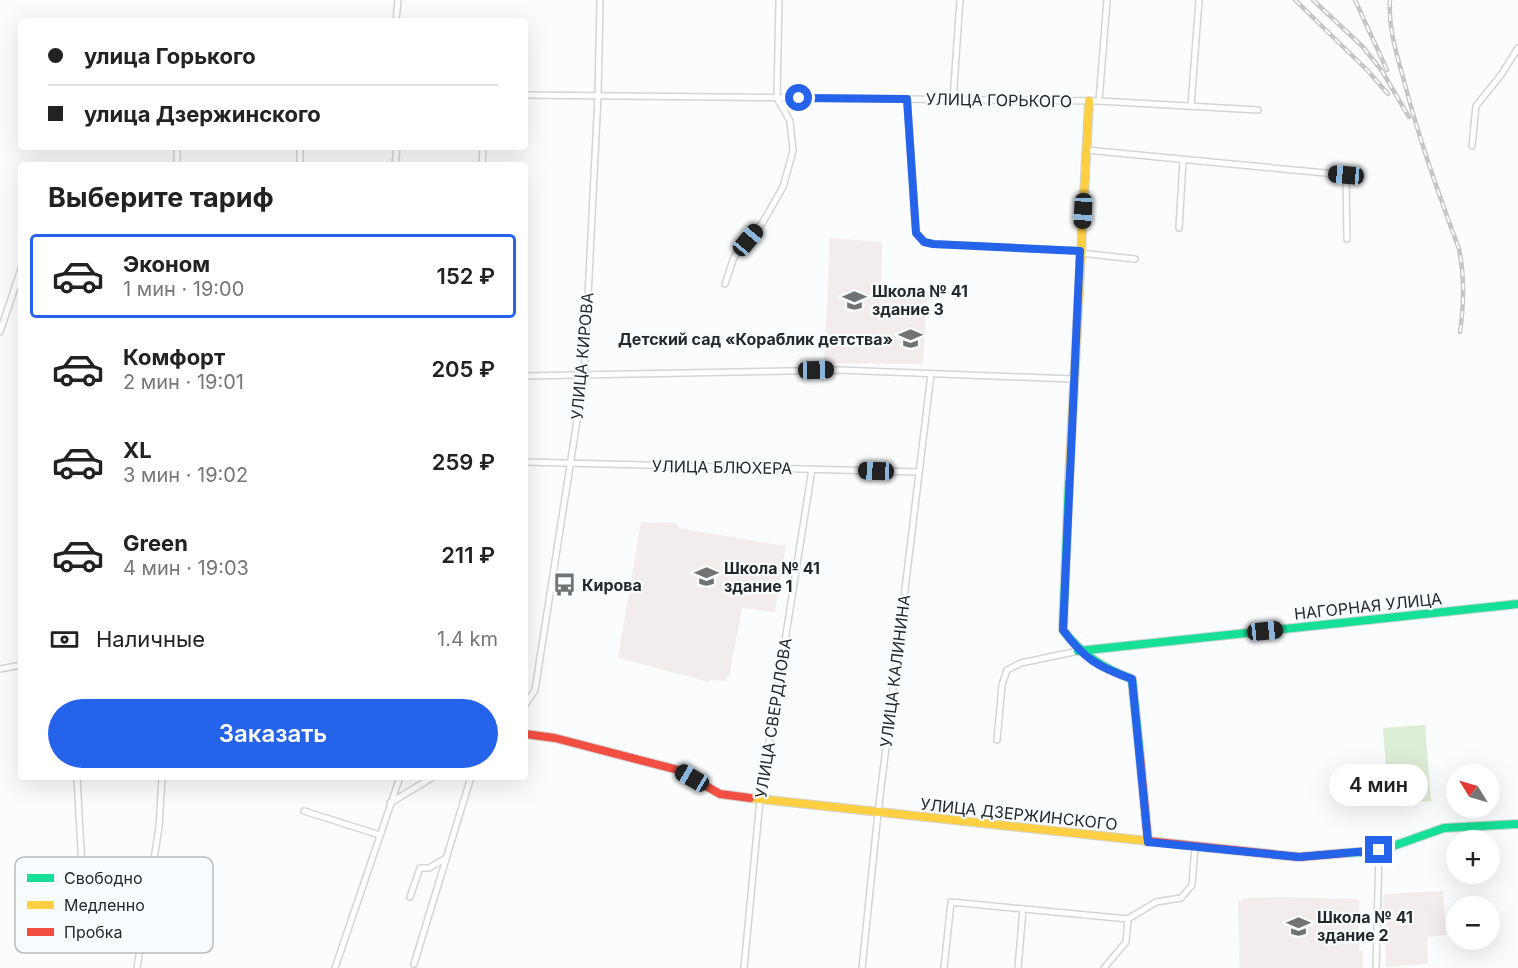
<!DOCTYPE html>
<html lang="ru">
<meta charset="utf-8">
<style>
:root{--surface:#fff;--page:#f6f6f6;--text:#222;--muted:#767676;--line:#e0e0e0;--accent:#2563eb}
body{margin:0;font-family:Inter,sans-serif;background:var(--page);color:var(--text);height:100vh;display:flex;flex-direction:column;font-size:22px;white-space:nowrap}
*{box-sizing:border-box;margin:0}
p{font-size:20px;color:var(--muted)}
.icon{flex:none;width:33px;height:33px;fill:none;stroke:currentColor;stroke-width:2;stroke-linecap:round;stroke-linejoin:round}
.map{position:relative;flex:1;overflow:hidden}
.side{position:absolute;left:18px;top:162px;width:510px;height:618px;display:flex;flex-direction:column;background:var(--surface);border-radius:6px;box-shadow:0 6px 24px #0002}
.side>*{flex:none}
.banner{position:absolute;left:18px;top:18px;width:510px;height:132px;border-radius:6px;box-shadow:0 6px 24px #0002;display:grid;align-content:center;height:132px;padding:0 30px;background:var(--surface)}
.needle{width:39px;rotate:307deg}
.controls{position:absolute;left:1446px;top:764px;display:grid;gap:12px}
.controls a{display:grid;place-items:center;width:54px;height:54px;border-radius:50%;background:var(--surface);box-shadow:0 6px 24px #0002;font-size:30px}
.end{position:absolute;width:27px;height:27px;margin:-14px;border:8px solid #2563eb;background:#fff;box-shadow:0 0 0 3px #fff}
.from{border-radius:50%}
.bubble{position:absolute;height:42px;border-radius:21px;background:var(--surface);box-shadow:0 6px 24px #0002;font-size:20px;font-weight:600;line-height:42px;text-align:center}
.car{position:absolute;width:18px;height:36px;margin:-18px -9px;border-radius:8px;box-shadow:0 0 4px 2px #0007;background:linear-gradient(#222 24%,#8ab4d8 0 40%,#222 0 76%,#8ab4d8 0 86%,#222 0)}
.banner b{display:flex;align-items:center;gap:21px;height:57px;font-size:22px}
.banner b+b{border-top:2px solid var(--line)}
.banner i{width:15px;height:15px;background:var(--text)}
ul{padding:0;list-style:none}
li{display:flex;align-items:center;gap:18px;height:84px;margin:0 12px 9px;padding:0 18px;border:3px solid transparent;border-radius:6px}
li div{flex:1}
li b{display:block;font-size:22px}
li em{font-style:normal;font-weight:600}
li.selected{border-color:var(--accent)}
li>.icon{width:54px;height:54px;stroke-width:1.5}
h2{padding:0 30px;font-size:27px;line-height:72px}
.pay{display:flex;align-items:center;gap:15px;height:66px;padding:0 30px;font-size:22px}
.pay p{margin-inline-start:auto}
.cta{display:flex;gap:12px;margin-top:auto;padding:12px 30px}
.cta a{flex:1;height:69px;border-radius:36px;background:var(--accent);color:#fff;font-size:24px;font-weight:600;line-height:69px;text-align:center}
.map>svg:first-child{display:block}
</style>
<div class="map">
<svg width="1518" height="968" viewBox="0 0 1518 968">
<rect width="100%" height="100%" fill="#fafcfd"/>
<!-- education -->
<g fill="#f3eced">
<path d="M830,238L882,242L881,287L928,290L923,364L824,363Z"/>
<path d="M641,522L675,523L679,528L786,546L775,612L742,608L729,677H726L725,681L710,680L709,682L618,658Z"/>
<path d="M1443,891L1446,935L1427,937L1428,964L1386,967L1383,896L1386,894Z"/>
<path d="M1280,897L1359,899V951H1363V968H1240L1238,901H1242L1243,898Z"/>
</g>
<!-- green -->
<path fill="#ddecd4" d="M1425,725L1431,801L1389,804L1383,728Z"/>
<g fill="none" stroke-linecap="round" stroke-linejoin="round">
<defs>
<g id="street">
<path d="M396,21L398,0"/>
<path d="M525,95L1099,101L1258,110"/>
<path d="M907,99L916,233L925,242L933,244L1080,251"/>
<path d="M953,100L960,0"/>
<path d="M1099,101L1107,0"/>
<path d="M1191,106L1199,0"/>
<path d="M1472,146L1476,106L1501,75L1518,48"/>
<path d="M1086,150L1346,175L1347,239"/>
<path d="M177,165V147"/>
<path d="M300,165V147"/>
<path d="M395,165L397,147"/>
<path d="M482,165L483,147"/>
<path d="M1179,228L1183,160"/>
<path d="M1080,253L1135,259"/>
<path d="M725,284L734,257L763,222L783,187L793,151L790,121L777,98L779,0"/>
<path d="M0,332L21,269"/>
<path d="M525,376L839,370L1073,379"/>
<path d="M525,462L919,472"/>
<path d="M0,669L21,665"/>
<path d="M525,705L535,690L584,376L598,96L600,0"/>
<path d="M997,740L1002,685L1007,670L1021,663L1078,651"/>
<path d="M77,777L82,868L87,888L115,899L144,925"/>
<path d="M390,803L433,777"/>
<path d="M304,811L380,835"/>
<path d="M410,897L420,868H429L446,858"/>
<path d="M414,964L471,777"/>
<path d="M137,968L159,827L162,777"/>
<path d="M335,968L400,777"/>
<path d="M744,968L760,800L812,469"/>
<path d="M862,968L878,813L931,374"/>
<path d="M944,968L951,902L1128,919"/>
<path d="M1018,968L1023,909"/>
<path d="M1104,968L1126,942L1128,919L1156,902L1181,898L1192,885L1195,846"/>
<path d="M1376,968L1379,851"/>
</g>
<g id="fast">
<path d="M1069,479L1063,630C1082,655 1103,668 1132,679L1140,756"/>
<path d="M1078,651L1518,604"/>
<path d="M1346,853L1379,851L1444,828L1518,824"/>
</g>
<g id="slow">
<path d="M1069,479L1089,101"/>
<path d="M750,798L1148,841"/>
</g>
<g id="jam">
<path d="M525,734L555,738L678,770L720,794L750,798"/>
<path d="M1140,756L1148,842"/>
<path d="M1148,841L1299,857L1346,853"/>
</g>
</defs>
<!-- street casing -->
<use href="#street" stroke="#d3d5d6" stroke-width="8"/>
<!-- fast casing -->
<use href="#fast" stroke="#d3d5d6" stroke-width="10"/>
<!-- slow casing -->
<use href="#slow" stroke="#d3d5d6" stroke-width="10"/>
<!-- jam casing -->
<use href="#jam" stroke="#d3d5d6" stroke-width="10"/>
<!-- street -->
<use href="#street" stroke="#feffff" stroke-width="5"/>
<!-- fast -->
<use href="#fast" stroke="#16e098" stroke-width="8"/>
<!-- slow -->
<use href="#slow" stroke="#ffcf43" stroke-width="8"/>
<!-- jam -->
<use href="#jam" stroke="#f24e42" stroke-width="8"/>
<defs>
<g id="rail">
<path d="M1295,0L1368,71L1388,94"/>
<path d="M1313,0L1363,47L1382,71L1409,117"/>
<path d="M1355,0L1387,70"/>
<path d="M1390,0C1388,27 1396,52 1403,77C1418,136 1438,192 1459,249C1465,278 1464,304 1460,332"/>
</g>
</defs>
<!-- rail casing -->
<use href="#rail" stroke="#c4c5c5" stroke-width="4.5"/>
<!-- rail -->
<use href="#rail" stroke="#f9fcfe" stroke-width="2" stroke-dasharray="7" stroke-linecap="butt"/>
</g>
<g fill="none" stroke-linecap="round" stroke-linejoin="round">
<!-- route -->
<path stroke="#2563eb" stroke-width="8" d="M799,98L907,99L916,233L924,242L933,244L1080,251L1063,630C1084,659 1098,667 1132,679L1148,842L1299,857L1379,850"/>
</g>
<!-- icons -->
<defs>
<symbol id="school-bare" viewBox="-9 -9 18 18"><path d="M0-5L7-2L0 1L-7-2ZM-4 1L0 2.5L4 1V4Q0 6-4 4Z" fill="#707274" stroke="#f9fcfe" stroke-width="2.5" paint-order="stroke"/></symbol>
<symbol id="bus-bare" viewBox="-9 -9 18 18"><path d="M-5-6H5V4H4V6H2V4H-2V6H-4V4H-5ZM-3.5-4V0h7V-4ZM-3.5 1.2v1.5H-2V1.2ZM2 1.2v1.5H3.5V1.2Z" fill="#707274" stroke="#f9fcfe" stroke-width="2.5" paint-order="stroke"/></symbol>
</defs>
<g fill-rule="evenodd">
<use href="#school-bare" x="838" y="284" width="33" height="33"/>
<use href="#school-bare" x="894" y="322" width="33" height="33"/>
<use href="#school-bare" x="690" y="560" width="33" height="33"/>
<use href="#bus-bare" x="548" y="568" width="33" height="33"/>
<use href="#school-bare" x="1282" y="910" width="33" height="33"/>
</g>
<g text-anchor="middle" stroke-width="4.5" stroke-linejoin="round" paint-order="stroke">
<!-- street labels -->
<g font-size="16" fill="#25282a" stroke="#f9fcfe">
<text transform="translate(999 100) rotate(1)" y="6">УЛИЦА ГОРЬКОГО</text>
<text transform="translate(582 356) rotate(-85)" y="6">УЛИЦА КИРОВА</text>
<text transform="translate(722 467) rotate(1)" y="6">УЛИЦА БЛЮХЕРА</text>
<text transform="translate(1368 606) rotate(-6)" y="6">НАГОРНАЯ УЛИЦА</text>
<text transform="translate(895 671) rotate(-83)" y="6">УЛИЦА КАЛИНИНА</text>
<text transform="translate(773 718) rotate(-81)" y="6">УЛИЦА СВЕРДЛОВА</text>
<text transform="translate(1019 814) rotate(6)" y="6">УЛИЦА ДЗЕРЖИНСКОГО</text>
</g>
<!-- poi labels -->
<g font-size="16" font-weight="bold" fill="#25282a" stroke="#f9fcfe" text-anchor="start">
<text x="872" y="297">Школа № 41<tspan x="872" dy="18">здание 3</tspan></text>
<text x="893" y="345" text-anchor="end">Детский сад «Кораблик детства»</text>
<text x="724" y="574">Школа № 41<tspan x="724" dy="18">здание 1</tspan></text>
<text x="582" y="591">Кирова</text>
<text x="1317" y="923">Школа № 41<tspan x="1317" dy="18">здание 2</tspan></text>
</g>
</g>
<!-- legend -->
<rect x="15" y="857" width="198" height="96" rx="9" fill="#f9fcfe" stroke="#b9bcbe" stroke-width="1.5"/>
<rect x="27" y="874" width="27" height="8" fill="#16e098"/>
<rect x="27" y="901" width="27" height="8" fill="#ffcf43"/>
<rect x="27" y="928" width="27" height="8" fill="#f24e42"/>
<g font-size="16" fill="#25282a">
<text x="64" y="884">Свободно</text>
<text x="64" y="911">Медленно</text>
<text x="64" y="938">Пробка</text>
</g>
</svg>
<div class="controls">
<a><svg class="needle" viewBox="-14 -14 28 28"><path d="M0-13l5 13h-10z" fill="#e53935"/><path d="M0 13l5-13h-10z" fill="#767676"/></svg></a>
<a>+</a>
<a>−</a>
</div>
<i class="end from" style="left:799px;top:98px"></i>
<i class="end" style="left:1379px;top:850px"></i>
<div class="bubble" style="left:1329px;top:764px;width:99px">4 мин</div>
<i class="car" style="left:1346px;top:175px;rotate:275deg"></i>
<i class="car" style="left:1083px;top:211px;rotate:183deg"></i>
<i class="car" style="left:748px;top:240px;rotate:40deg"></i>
<i class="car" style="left:816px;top:370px;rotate:89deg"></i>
<i class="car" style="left:876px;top:471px;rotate:272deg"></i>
<i class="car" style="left:1265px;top:631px;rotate:84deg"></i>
<i class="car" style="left:692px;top:778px;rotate:300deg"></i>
<div class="banner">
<b><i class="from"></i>улица Горького</b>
<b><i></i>улица Дзержинского</b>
</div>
<section class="side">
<h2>Выберите тариф</h2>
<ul>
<li class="selected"><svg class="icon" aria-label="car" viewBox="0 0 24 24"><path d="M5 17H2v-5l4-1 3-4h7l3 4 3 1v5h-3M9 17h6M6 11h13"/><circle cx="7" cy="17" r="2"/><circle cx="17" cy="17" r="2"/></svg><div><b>Эконом</b><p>1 мин · 19:00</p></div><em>152 ₽</em></li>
<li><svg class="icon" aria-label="car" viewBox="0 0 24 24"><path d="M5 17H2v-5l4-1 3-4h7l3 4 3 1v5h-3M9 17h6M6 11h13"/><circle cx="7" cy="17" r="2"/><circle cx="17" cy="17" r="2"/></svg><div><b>Комфорт</b><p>2 мин · 19:01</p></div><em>205 ₽</em></li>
<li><svg class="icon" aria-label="car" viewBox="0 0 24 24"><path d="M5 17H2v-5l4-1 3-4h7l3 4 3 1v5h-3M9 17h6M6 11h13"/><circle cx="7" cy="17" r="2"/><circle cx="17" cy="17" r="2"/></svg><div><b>XL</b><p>3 мин · 19:02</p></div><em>259 ₽</em></li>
<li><svg class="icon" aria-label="car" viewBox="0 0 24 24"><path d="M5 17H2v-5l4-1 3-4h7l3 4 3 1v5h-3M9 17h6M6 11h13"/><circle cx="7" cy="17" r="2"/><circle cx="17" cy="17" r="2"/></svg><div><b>Green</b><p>4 мин · 19:03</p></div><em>211 ₽</em></li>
</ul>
<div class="pay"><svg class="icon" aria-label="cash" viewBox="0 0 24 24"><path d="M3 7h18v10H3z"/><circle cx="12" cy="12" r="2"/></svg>Наличные<p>1.4 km</p></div>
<div class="cta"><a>Заказать</a></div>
</section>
</div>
